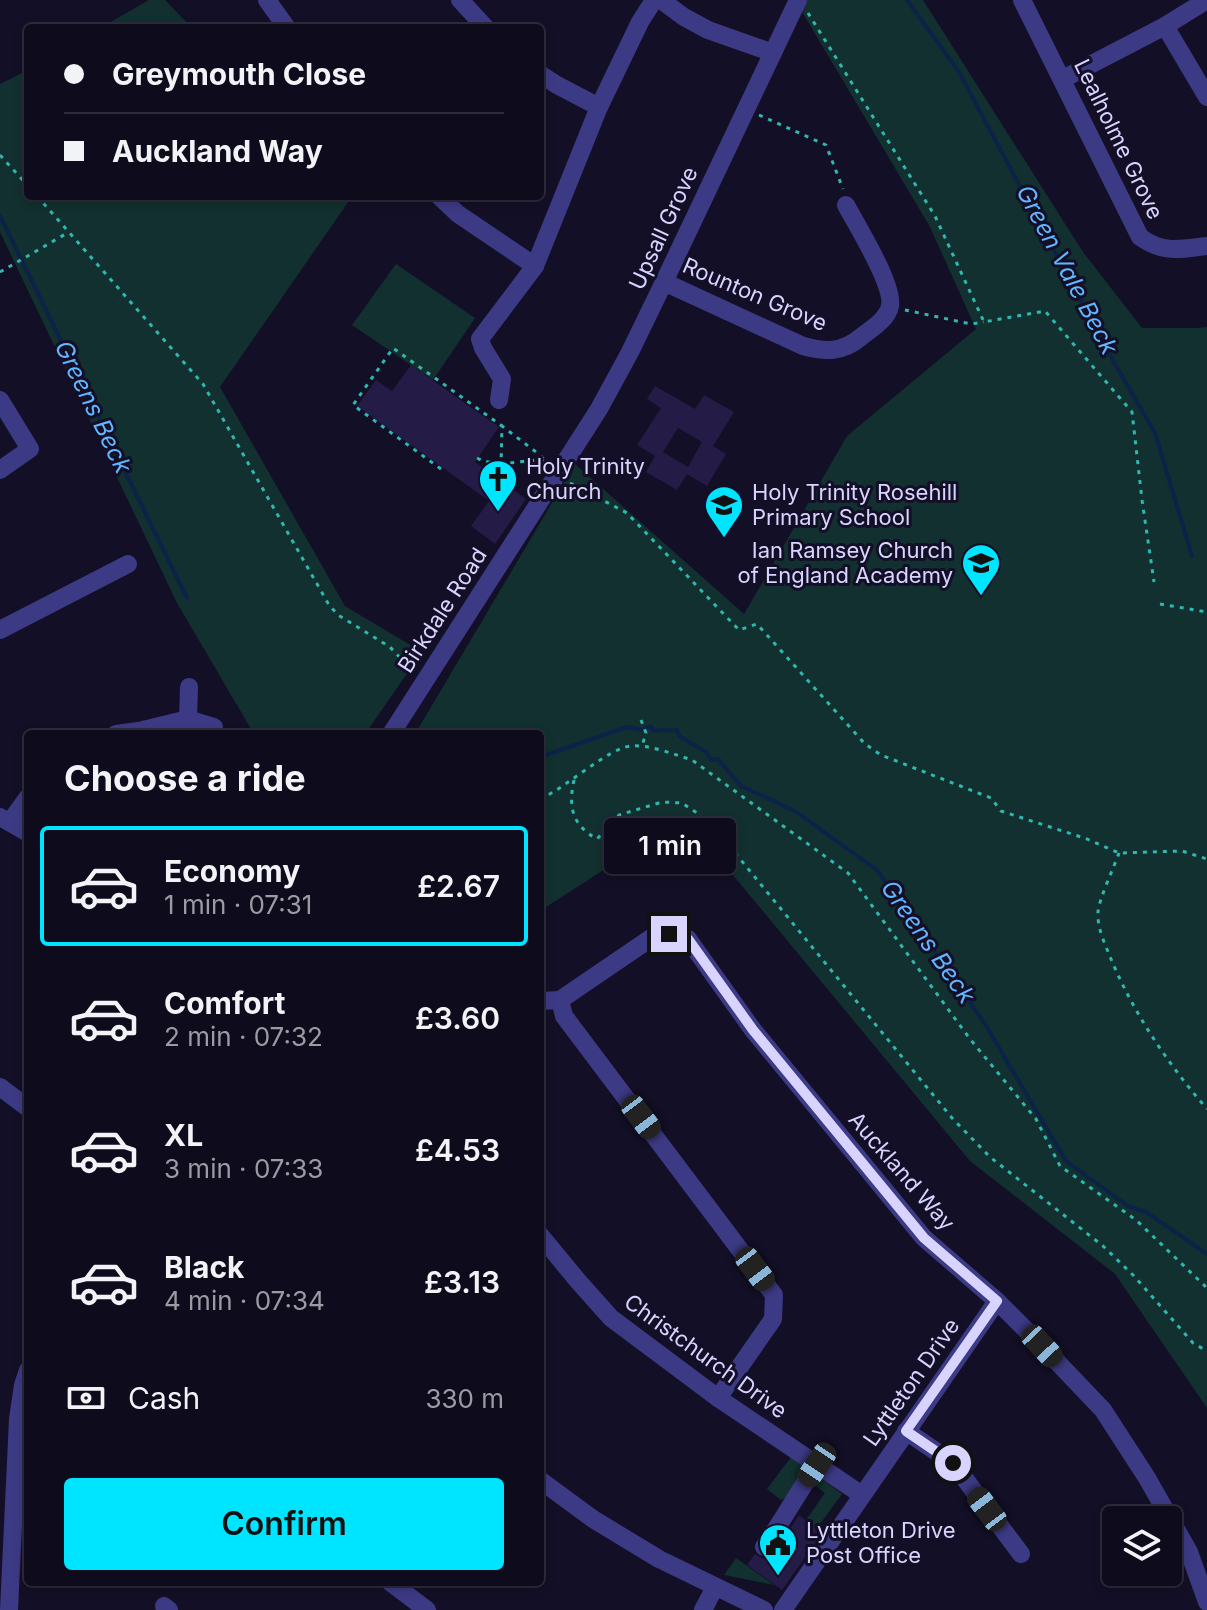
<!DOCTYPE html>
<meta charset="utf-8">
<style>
:root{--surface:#0e0b1c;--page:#171425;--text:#f1f3f6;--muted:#9b9ba3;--line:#2e2b3b;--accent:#00e5ff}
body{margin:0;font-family:Inter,sans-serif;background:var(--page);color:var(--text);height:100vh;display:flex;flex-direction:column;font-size:30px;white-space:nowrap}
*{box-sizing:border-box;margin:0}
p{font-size:26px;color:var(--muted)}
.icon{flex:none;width:44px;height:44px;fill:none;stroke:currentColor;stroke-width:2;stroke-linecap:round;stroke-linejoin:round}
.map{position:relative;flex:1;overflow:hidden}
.sheet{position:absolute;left:24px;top:730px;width:520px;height:856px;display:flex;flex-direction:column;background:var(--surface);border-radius:8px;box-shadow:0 4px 12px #0003,0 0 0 2px var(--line)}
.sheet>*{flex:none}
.hud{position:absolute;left:24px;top:24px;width:520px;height:176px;border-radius:8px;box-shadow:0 4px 12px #0003,0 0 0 2px var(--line);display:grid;align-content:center;height:176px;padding:0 40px;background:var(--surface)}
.buttons{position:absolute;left:1102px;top:1506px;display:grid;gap:16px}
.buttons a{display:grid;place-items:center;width:80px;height:80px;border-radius:8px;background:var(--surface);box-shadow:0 4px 12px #0003,0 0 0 2px var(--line);font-size:40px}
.end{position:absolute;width:36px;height:36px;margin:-18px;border:10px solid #d9d4ff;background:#111;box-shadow:0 0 0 4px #111}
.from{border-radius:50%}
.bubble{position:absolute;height:56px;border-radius:8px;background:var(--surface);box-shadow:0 4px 12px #0003,0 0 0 2px var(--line);font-size:26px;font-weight:600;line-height:56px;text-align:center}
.car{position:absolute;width:24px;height:48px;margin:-24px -12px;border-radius:10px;box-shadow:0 0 6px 2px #0007;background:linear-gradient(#222 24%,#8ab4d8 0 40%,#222 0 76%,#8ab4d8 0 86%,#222 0)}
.hud b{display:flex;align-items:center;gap:28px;height:76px;font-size:30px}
.hud b+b{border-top:2px solid var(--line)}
.hud i{width:20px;height:20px;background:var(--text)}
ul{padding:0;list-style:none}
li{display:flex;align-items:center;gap:24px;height:120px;margin:0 16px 12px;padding:0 24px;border:4px solid transparent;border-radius:8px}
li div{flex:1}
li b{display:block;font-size:30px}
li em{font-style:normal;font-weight:600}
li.selected{border-color:var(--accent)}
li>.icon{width:72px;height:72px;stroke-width:1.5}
h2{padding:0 40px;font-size:36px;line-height:96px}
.pay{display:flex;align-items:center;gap:20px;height:88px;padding:0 40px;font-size:30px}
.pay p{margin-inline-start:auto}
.primary-button{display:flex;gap:16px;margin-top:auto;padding:16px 40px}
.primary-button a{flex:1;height:92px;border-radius:8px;background:var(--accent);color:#111;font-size:32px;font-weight:600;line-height:92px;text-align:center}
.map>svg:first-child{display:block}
</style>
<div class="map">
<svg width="1207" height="1610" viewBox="0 0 1207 1610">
<rect width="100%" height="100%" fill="#130f26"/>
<!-- green -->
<g fill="#12302f">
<path d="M149,0H165L192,28H100Z"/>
<path d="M806,0H923L1083,252L1142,328H1196L1207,327V1408L1115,1274L970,1161L713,851L653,838L540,911V734H415L575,464L744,614L847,436L976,329L930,227L801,10Z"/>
<path d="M28,70V196H348L351,198L220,387L345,606L422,652L365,734H254L177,603L0,232V84Z"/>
<path d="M396,264L475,318L433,380L352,325Z"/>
<path d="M791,1457L804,1466L805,1469L786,1498L781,1500L767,1489Z"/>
<path d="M821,1478L842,1494L817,1528L806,1520L825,1493L812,1483Z"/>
<path d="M736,1558L774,1585L724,1575Z"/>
</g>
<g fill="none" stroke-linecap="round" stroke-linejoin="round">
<!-- stream -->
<g stroke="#0c2248" stroke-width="4">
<path d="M907,0L959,72L1111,357L1155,433L1192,556"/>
<path d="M0,216L187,598"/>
<path d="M540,757L627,727L642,730L650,726L654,731C662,729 669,731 677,730L679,736L706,752L709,757L712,760L718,759L741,786L795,811L878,871L985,1024L1066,1161L1128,1206L1146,1212L1207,1254"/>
</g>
</g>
<!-- building -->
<g fill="#241b47" fill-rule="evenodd">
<path d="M411,365L499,427L475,462L526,499L495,544L471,526L489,501L357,406L376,380L392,391Z"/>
<path d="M655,386L695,409L704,395L734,412L713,446L726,454L707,486L687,474L677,490L646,472L655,456L637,445L661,408L647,399ZM678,428L702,442L688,467L663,452Z"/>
<path d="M799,1515L823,1532L782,1590L747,1565L755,1554L764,1559L773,1554Z"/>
</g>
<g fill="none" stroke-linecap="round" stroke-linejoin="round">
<!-- path -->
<g stroke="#2fb8b0" stroke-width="3" stroke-dasharray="4 6" stroke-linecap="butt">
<path d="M808,13L935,216L984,322L1045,311L1132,412L1142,500L1154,582"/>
<path d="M759,115L826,145L843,189"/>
<path d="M0,155L28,186"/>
<path d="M37,196L203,384L329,605L338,615L390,647L404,662L415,664"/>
<path d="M0,272L69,232"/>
<path d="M905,310L971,324L984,322"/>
<path d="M477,458L483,461L501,464"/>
<path d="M544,461L536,460L501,464L502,426L540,455L547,463"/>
<path d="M441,469L353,405L393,348L502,426"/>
<path d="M570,483L627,513L739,630L757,624L865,744L881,755L991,798L1001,811L1087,839L1119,853L1182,851L1207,859"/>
<path d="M1160,604L1207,612"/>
<path d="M641,720L646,733L642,746"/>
<path d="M574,780C568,807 572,825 597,839L619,815L662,802L682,803L697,813L736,854L952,1118L990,1157L1103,1246L1133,1275L1193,1343L1207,1351"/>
<path d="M540,799C566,788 608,748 631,746C648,744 676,755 692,760L848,873L970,1039L1036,1119L1060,1166L1136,1220L1207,1288"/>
<path d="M1119,853C1114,867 1099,899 1098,912C1097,928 1105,944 1111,959C1134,1014 1168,1064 1207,1109"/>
</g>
<!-- minor -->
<g stroke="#3d3a85" stroke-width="18">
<path d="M267,0L287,28"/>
<path d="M460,0L486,28"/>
<path d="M661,0L684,17L708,30L773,53"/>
<path d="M1022,0L1140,237C1164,254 1180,249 1207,246"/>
<path d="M1165,26L1207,97"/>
<path d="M540,74L557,85L599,107"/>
<path d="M1063,79L1165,26L1207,0"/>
<path d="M439,196L458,214L535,266"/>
<path d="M664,282L803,346C825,352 842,353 861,337C871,329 887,320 890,306C894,285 857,226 846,205"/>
<path d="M0,400L30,449L0,470"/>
<path d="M499,400L502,379L483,348L480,339L535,266L599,107L640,22L654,0"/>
<path d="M0,630L128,564"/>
<path d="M188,719L189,687"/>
<path d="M116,734L139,731"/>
<path d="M140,734L139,731L188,719L214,727"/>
<path d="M391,734L599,409L630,352L664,282L798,0"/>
<path d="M0,817L28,833"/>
<path d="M10,822L28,797"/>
<path d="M560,1000L564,1016L774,1295L773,1319L718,1398"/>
<path d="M540,1001L560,1000L651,938L669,934L688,939L753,1030L924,1238L997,1301L1042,1346L1103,1410L1147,1478L1189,1552L1207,1602"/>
<path d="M0,1087L28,1108"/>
<path d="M540,1235L578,1281L611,1318L718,1398L862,1495"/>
<path d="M906,1431L953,1463L1021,1554"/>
<path d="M540,1480L593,1519L659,1559L764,1610"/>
<path d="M764,1547C783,1520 798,1492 817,1465"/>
<path d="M390,1582L427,1610"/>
<path d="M164,1606L169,1610"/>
<path d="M9,1610L18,1419L23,1385L28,1370"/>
<path d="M703,1610L715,1587"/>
<path d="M783,1610L997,1301"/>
</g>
</g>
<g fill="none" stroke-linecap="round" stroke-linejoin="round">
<!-- route -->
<path stroke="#d9d4ff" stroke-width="10" d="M669,934L688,939L753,1030L924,1238L997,1301L906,1431L953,1463"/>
</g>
<!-- icons -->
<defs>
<symbol id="church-pin" viewBox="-11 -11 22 30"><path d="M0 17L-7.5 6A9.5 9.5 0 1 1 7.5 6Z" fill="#00e5ff" stroke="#130f26"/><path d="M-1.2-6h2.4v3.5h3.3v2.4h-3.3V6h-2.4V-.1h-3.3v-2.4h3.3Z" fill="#111"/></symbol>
<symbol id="school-pin" viewBox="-11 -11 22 30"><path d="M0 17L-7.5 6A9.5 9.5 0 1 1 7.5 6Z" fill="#00e5ff" stroke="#130f26"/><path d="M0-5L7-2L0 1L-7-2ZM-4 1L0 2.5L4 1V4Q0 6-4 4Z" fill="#111"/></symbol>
<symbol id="civic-pin" viewBox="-11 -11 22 30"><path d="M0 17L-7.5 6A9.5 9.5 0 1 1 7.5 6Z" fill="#00e5ff" stroke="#130f26"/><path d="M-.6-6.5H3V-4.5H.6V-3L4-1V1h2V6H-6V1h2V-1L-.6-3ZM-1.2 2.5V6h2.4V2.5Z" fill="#111"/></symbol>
</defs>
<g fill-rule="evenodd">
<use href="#church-pin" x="476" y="457" width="44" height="60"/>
<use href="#school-pin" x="702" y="483" width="44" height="60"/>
<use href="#school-pin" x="959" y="541" width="44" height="60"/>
<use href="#civic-pin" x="756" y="1521" width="44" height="60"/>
</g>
<g text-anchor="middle" stroke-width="6" stroke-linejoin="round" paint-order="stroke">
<!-- street labels -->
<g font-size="22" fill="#d9d4ff" stroke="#130f26">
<text transform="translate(1119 139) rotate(64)" y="8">Lealholme Grove</text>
<text transform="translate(663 228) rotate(-65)" y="8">Upsall Grove</text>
<text transform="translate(755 294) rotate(23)" y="8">Rounton Grove</text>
<text transform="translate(442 610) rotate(-57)" y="8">Birkdale Road</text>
<text transform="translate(902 1171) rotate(49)" y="8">Auckland Way</text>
<text transform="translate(706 1356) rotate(36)" y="8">Christchurch Drive</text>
<text transform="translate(911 1382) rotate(-55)" y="8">Lyttleton Drive</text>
</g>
<!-- poi labels -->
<g font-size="22" fill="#d9d4ff" stroke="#130f26" text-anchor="start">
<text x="526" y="474">Holy Trinity<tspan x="526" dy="25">Church</tspan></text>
<text x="752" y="500">Holy Trinity Rosehill<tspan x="752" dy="25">Primary School</tspan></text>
<text x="953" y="558" text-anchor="end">Ian Ramsey Church<tspan x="953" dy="25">of England Academy</tspan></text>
<text x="806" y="1538">Lyttleton Drive<tspan x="806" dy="25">Post Office</tspan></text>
</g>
<!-- water labels -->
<g font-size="24" font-style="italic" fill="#62b6ff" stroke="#130f26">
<text transform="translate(1067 270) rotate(62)" y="8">Green Vale Beck</text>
<text transform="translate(93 407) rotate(64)" y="8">Greens Beck</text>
<text transform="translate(928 942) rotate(55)" y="8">Greens Beck</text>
</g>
</g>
</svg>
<div class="buttons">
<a><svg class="icon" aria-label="layers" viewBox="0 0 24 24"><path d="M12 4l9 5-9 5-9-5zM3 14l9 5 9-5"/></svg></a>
</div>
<i class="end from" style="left:953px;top:1463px"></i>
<i class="end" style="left:669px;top:934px"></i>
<div class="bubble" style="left:604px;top:818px;width:132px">1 min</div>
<i class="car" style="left:641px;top:1117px;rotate:143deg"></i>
<i class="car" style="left:755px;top:1269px;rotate:143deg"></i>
<i class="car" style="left:1042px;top:1346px;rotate:137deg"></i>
<i class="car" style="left:817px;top:1465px;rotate:214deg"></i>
<i class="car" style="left:987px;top:1509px;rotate:323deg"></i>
<div class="hud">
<b><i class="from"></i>Greymouth Close</b>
<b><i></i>Auckland Way</b>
</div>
<section class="sheet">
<h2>Choose a ride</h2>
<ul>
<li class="selected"><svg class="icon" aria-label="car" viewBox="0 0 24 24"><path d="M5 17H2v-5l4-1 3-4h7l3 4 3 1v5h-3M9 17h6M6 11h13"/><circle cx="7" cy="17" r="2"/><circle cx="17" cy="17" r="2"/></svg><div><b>Economy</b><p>1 min · 07:31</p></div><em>£2.67</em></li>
<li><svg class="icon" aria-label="car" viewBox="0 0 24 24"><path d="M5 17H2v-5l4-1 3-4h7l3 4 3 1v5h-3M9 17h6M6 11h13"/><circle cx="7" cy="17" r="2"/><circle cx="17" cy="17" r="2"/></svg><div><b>Comfort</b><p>2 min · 07:32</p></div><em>£3.60</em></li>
<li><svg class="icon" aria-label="car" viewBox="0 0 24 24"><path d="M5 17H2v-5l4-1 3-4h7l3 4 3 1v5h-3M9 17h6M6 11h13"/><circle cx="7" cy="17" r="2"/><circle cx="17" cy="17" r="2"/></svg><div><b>XL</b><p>3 min · 07:33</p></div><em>£4.53</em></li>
<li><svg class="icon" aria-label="car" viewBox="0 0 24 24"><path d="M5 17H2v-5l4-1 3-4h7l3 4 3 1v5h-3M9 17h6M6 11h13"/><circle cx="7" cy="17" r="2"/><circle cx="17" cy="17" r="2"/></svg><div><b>Black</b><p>4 min · 07:34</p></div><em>£3.13</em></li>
</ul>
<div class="pay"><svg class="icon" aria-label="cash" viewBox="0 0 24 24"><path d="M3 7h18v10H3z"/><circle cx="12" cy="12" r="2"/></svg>Cash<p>330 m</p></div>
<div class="primary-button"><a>Confirm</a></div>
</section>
</div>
